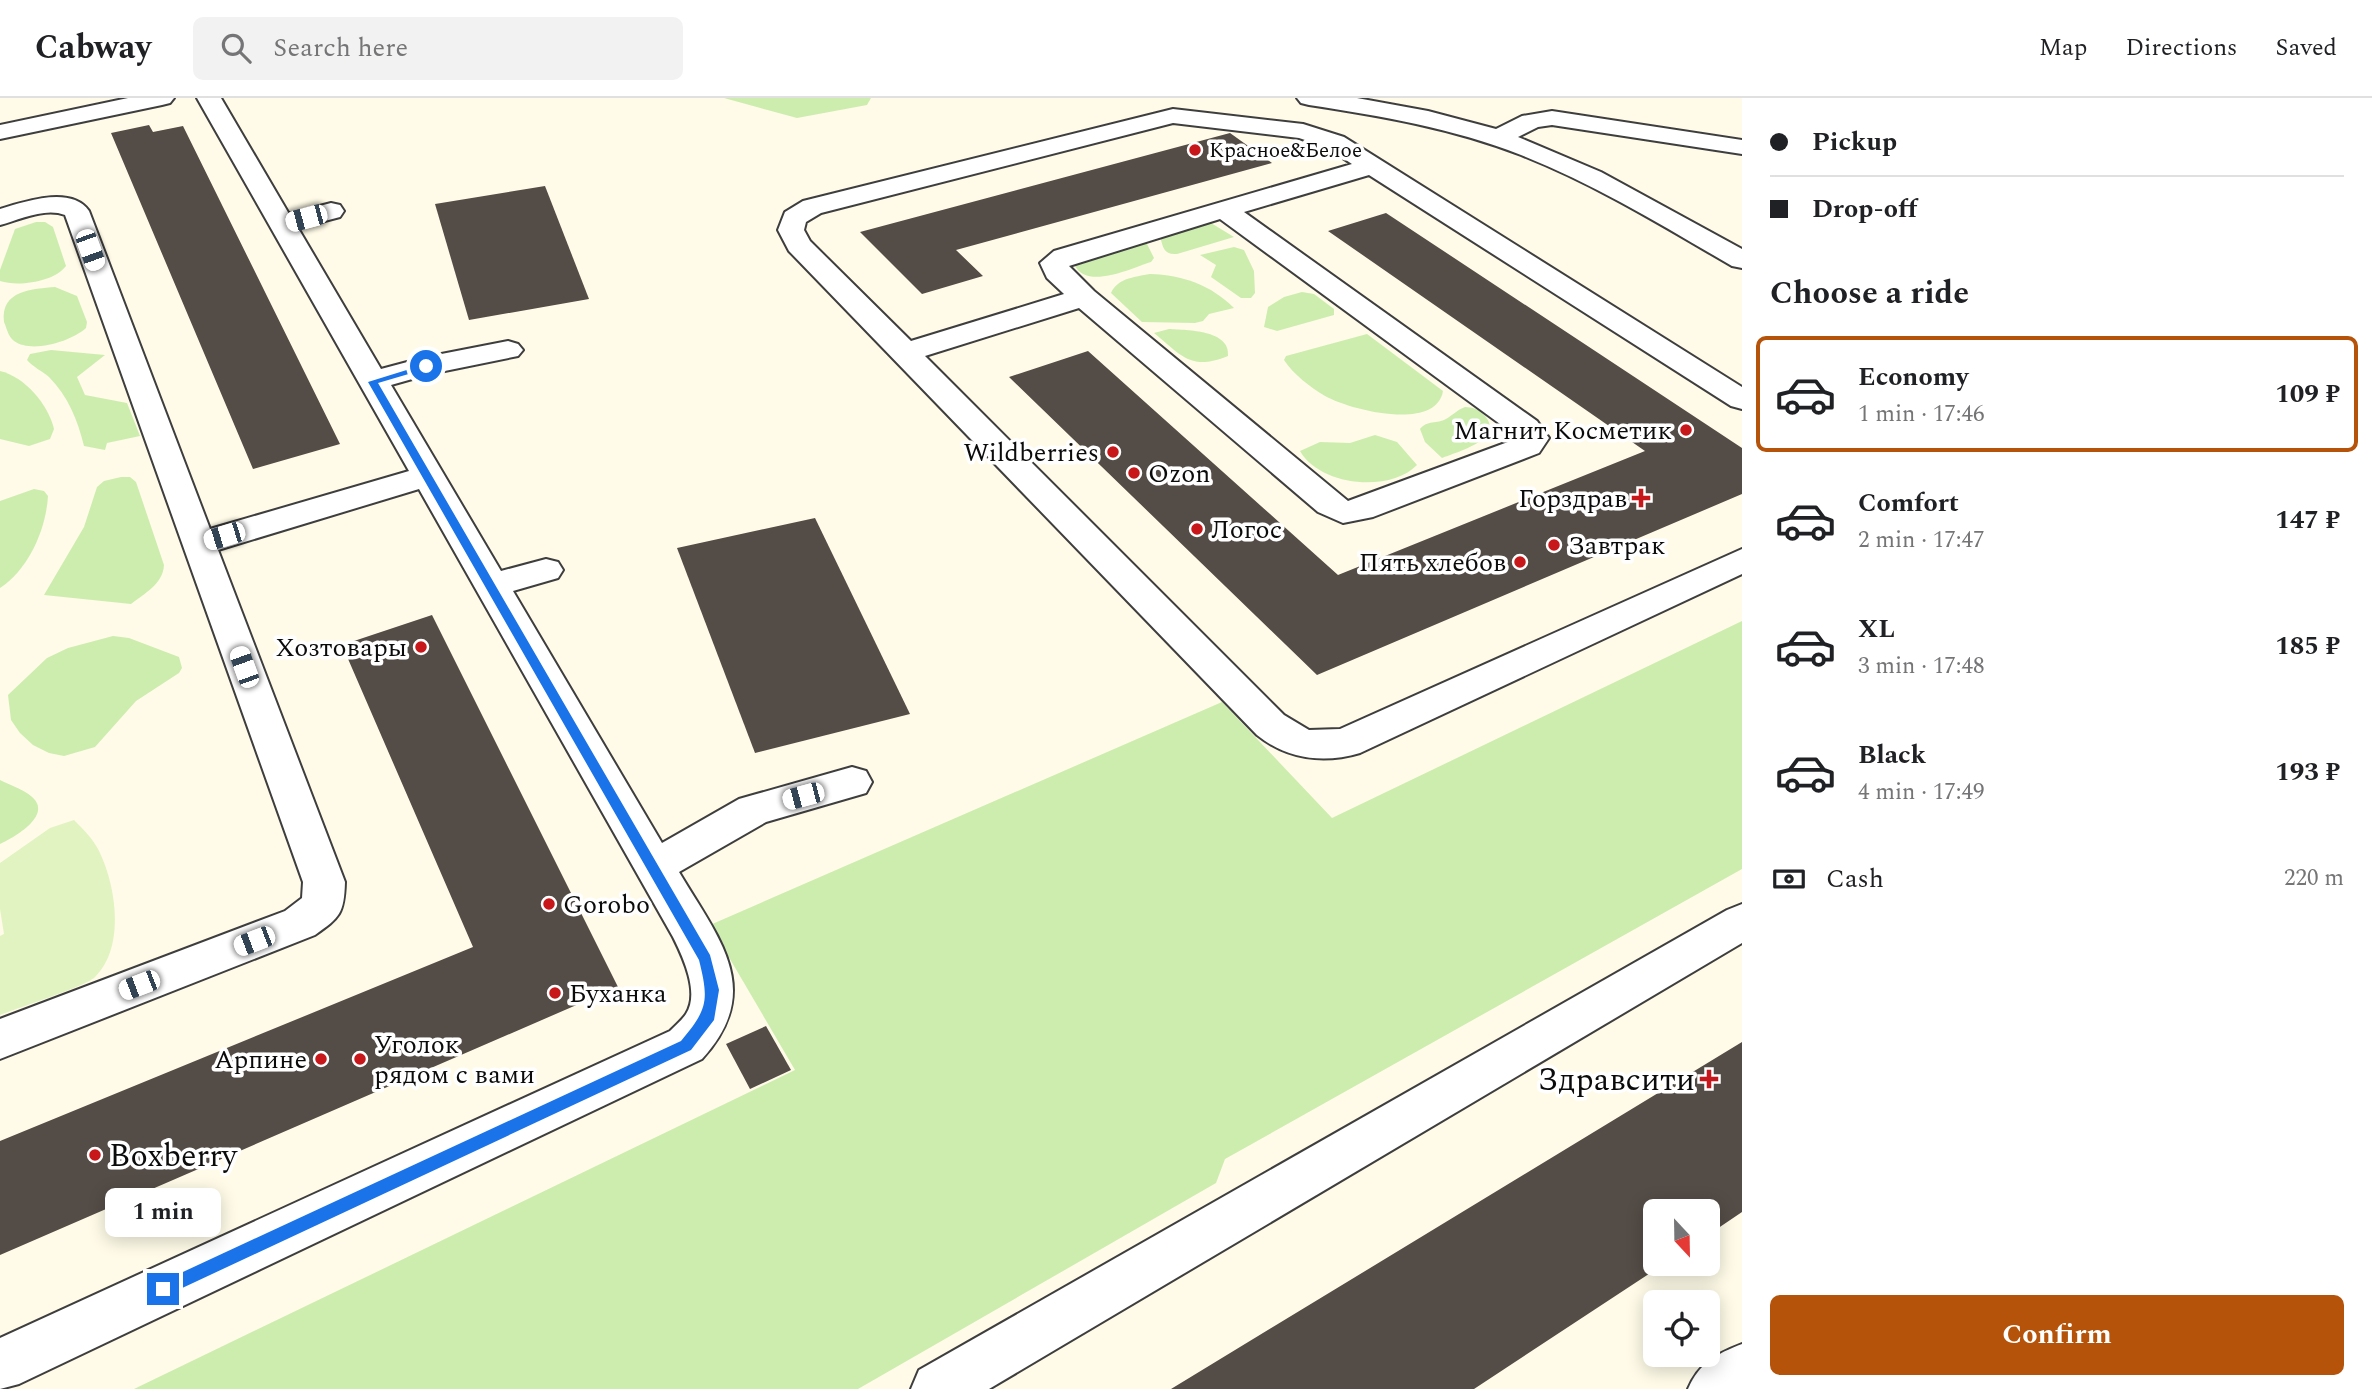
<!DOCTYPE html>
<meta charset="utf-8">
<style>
:root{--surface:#fff;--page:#f2f2f2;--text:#202124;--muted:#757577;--line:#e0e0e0;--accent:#b45309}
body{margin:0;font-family:Spectral,serif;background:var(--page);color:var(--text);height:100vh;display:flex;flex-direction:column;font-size:26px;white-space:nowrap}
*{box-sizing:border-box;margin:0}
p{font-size:23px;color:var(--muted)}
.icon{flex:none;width:38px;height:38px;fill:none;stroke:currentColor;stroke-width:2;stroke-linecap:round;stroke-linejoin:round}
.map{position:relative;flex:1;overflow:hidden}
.details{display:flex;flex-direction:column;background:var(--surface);width:630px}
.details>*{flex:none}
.hud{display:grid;align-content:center;height:154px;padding:0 28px;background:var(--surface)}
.needle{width:46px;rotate:158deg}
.controls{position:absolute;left:1643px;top:1101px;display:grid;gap:14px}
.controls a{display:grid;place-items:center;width:77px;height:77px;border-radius:10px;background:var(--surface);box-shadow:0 4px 18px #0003;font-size:35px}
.end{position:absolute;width:32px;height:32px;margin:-16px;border:9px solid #1a73e8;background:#fff;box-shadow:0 0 0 4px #fff}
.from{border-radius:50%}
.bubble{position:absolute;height:49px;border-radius:10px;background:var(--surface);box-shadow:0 4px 18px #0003;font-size:23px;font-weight:700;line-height:49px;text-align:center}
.car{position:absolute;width:21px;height:42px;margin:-21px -10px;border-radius:9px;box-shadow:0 0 5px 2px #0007;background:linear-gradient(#fff 24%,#345 0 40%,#fff 0 76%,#345 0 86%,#fff 0)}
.hud b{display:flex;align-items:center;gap:24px;height:66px;font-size:26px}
.hud b+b{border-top:2px solid var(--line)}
.hud i{width:18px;height:18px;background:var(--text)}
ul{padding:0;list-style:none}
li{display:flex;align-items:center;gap:21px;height:116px;margin:0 14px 10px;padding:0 14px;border:4px solid transparent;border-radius:10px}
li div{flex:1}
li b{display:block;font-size:26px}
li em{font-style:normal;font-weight:700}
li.on{border-color:var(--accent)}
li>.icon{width:63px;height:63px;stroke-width:1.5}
h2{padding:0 28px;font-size:32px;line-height:84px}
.pay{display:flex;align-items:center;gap:18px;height:77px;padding:0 28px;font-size:26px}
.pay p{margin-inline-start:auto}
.action{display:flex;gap:14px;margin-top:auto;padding:14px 28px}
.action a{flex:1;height:80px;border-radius:10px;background:var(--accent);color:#fff;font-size:28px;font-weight:700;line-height:80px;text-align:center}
header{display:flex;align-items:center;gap:42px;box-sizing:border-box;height:98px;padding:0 35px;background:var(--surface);border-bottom:2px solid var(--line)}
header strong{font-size:33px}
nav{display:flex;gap:38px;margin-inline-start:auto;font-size:24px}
.search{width:490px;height:63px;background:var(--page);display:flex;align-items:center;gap:18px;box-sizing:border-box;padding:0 24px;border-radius:10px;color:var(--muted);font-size:26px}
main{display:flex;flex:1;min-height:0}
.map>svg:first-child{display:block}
</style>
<header>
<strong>Cabway</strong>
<div class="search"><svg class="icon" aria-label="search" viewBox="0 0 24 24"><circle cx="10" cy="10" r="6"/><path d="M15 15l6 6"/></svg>Search here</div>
<nav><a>Map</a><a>Directions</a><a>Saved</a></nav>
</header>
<main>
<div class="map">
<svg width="1742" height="1291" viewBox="0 0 1742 1291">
<rect width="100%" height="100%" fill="#fffbe8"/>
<!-- green -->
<g fill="#cdedaf">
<path d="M724,0H871L867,7L797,20Z"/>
<path d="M36,124H45L53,129L66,168C54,184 18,189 0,183V172L15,131Z"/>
<path d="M1211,125L1234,139L1177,156C1164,157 1163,150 1160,138Z"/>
<path d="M1145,142L1154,160L1151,164C1131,170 1086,193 1074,166Z"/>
<path d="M1234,149L1244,152L1254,173L1255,195L1251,200H1241L1211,179L1216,167L1200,157Z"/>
<path d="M1150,176C1183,177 1211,187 1234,210L1209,216L1203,223L1195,225L1142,224L1111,195C1118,180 1134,179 1150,176Z"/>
<path d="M55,189L77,198L87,224L86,230C72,243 32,256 14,243C8,238 7,231 4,224C0,192 33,191 55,189Z"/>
<path d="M1302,194L1314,196L1334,211V217L1277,233L1264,229L1268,209L1284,199Z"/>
<path d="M1169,231C1187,232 1231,232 1228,258C1191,273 1182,258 1154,235Z"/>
<path d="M1367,236L1443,293C1436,334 1350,312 1325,298C1310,289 1294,277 1284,262L1286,258Z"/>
<path d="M51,252L105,257L77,279L85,297L127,305L140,338L107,345L105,352L84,348C78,323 68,298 49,279C42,273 33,269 27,262L30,256Z"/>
<path d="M0,273C25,279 48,306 54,331L50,341L29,348L0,341Z"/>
<path d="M1465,309C1473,309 1480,312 1485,318C1505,341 1457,354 1442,360L1425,344L1420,331C1427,322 1437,326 1446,321C1453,317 1457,312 1465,309Z"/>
<path d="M1375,337L1397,344L1417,367C1390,395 1320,388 1300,353L1320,344L1350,345Z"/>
<path d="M121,379H130L136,384L164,467C163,486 145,495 131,506L44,497L84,429L97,389L104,383Z"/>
<path d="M34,391L44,393L48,398C46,431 29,471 0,490V403Z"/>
<path d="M1742,523V771L1225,1061L1216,1085L858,1291H134L795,972L710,827L1222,604L1332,720Z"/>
<path d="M113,538L129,540L179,559L182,570L179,575L136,603L95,649L64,658L49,655L33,647L20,635L11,622L8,597L47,560L68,550Z"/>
<path d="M0,682C10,687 28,693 35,702C49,720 13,740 0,746Z"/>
</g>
<!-- pitch -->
<path fill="#e1f3c1" d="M74,722C83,731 92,740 98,751C116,786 126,849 95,879C87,888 17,910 0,917V838L4,836L0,811V765L50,730Z"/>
<!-- building -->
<g fill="#544c46">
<path d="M149,27L153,34L183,28L340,346L253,371L111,35Z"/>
<path d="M1230,35L1272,65L956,152L983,178L922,196L860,134Z"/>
<path d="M545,88L589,201L469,222L435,106Z"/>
<path d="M1386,115L1742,350V396L1317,577L1009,279L1088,253L1338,477L1645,353L1328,133Z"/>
<path d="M815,420L910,616L755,655L677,450Z"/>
<path d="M432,517L618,889L0,1157V1043L473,849L342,547Z"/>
<path d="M766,928L791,972L750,991L726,946Z"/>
<path d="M1742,944V1114L1708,1137V1113H1656V1166H1664L1474,1291H1171Z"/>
</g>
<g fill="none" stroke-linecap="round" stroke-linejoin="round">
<defs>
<g id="minor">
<path d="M128,0H174L170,5L162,7L0,41V27Z"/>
<path d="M197,0H221L289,116L331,105L340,107L344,113L340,119L298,130L381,271L426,259L508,243L518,246L523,252L518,258L430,276L391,287L501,473L546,461L558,464L563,472L558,480L513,493L662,745L739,701L753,697L852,669L866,673L872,684L866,695L766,724L679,774C719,841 765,892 702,961L19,1286L0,1291V1240L670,933C675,928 682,922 686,916C700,895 683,859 673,839L419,391L218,452L345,784C344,816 340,819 315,837L0,961V921L285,813L302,800L303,784L65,117C45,109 19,122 0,127V111C24,104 71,87 89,113L210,431L409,373Z"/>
<path d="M1297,0H1357L1428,13L1496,31L1522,18L1552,13L1742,42V56L1552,27L1538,29L1518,39L1601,74L1742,151V170L1732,168C1663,128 1595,86 1521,57C1452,30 1381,18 1309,7L1301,5Z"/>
<path d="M1173,11L1303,26L1344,39L1742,289V311L1731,308L1369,77L1244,114L1537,323L1549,340L1539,355L1373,419L1343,425L1318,414L1079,210L925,258L1284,617L1309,632L1340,631L1742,451V476L1360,655C1323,666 1287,661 1257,637L789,153L778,132L785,114L803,103ZM1173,25L1299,40L1326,49L1352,66L1054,153L1040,165L1047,180L1064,196L911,243L810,143L804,132L806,124L821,115ZM1220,121L1515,337L1516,341L1348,403L1094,193L1069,168Z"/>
<path d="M1742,806V845L989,1291H911L919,1272L1727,812Z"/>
<path d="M1742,1246V1291H1688C1699,1265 1716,1256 1742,1246Z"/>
</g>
</defs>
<!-- minor casing -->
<use href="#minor" stroke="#3e3e3e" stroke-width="4"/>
<!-- minor -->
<use href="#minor" fill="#fff" fill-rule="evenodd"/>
</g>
<!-- route -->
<path fill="#1a73e8" d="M426,266L430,268L429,270L378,285L710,857L719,892L714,922L691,952L163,1199L157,1196L155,1191L157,1186L681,943C708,911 709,902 699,862L368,284Z"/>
<!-- markers -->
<g fill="#c7171b" stroke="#fff" stroke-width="2.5">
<circle cx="1195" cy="52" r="7"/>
<circle cx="1686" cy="332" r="7"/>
<circle cx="1113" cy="354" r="7"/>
<circle cx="1134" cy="375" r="7"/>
<path d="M1637.5 389.5h7v7h7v7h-7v7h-7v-7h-7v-7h7z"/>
<circle cx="1197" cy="431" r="7"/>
<circle cx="1554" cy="447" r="7"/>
<circle cx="1520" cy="464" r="7"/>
<circle cx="421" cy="549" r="7"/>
<circle cx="549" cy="806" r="7"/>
<circle cx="555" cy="895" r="7"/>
<circle cx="321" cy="961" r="7"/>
<circle cx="360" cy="961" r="7"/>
<path d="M1705.5 970.5h7v7h7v7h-7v7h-7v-7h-7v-7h7z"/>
<circle cx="95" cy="1057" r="7"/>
</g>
<g text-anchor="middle" stroke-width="7" stroke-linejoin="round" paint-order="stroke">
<!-- far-poi labels -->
<g font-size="21" fill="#0b0b0b" stroke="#fff" text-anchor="start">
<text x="1209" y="59">Красное&amp;Белое</text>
</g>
<!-- poi labels -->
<g font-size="26" fill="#0b0b0b" stroke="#fff" text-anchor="end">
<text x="1672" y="341">Магнит Косметик</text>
<text x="1099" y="363">Wildberries</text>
<text x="1148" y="384" text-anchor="start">Ozon</text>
<text x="1627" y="409">Горздрав</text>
<text x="1211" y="440" text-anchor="start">Логос</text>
<text x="1568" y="456" text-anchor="start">Завтрак</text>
<text x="1506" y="473">Пять хлебов</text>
<text x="407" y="558">Хозтовары</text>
<text x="563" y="815" text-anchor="start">Gorobo</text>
<text x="569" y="904" text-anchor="start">Буханка</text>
<text x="374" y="955" text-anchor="start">Уголок<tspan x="374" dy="30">рядом с вами</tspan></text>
<text x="307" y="970">Арпине</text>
</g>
<!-- near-poi labels -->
<g font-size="32" fill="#0b0b0b" stroke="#fff" text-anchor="end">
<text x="1695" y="992">Здравсити</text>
<text x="109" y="1068" text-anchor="start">Boxberry</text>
</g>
</g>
</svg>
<div class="controls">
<a><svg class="needle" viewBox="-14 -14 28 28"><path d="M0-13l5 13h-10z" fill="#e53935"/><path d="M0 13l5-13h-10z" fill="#757577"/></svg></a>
<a><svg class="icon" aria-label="locate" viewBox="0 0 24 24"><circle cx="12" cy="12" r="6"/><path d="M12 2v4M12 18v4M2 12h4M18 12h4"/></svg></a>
</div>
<i class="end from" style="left:426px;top:268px"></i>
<i class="end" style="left:163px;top:1191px"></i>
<div class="bubble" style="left:105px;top:1090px;width:116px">1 min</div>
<i class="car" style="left:306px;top:120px;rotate:255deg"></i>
<i class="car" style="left:90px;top:152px;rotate:160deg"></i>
<i class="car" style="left:224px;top:438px;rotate:253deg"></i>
<i class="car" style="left:244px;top:569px;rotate:340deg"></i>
<i class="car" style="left:803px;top:698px;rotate:255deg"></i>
<i class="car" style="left:254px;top:843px;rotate:249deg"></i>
<i class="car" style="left:139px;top:887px;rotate:249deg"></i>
</div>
<section class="details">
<div class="hud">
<b><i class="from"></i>Pickup</b>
<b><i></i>Drop-off</b>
</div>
<h2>Choose a ride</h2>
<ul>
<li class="on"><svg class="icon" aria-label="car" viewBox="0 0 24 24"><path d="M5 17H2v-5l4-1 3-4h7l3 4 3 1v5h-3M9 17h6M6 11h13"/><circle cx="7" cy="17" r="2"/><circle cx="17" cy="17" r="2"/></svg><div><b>Economy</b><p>1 min · 17:46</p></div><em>109 ₽</em></li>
<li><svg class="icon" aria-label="car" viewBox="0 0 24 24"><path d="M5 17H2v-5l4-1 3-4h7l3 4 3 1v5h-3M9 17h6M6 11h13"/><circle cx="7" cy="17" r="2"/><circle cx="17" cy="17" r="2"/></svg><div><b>Comfort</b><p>2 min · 17:47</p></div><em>147 ₽</em></li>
<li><svg class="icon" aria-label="car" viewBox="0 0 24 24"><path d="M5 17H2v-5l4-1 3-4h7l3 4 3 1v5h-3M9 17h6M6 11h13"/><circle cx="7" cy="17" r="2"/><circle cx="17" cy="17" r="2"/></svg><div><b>XL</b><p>3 min · 17:48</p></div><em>185 ₽</em></li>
<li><svg class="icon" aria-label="car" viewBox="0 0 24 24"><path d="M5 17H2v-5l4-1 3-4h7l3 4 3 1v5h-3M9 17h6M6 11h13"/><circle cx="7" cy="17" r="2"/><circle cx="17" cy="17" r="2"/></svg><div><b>Black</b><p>4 min · 17:49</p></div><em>193 ₽</em></li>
</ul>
<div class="pay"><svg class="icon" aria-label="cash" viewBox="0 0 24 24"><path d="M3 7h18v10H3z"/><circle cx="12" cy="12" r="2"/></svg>Cash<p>220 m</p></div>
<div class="action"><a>Confirm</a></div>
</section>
</main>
